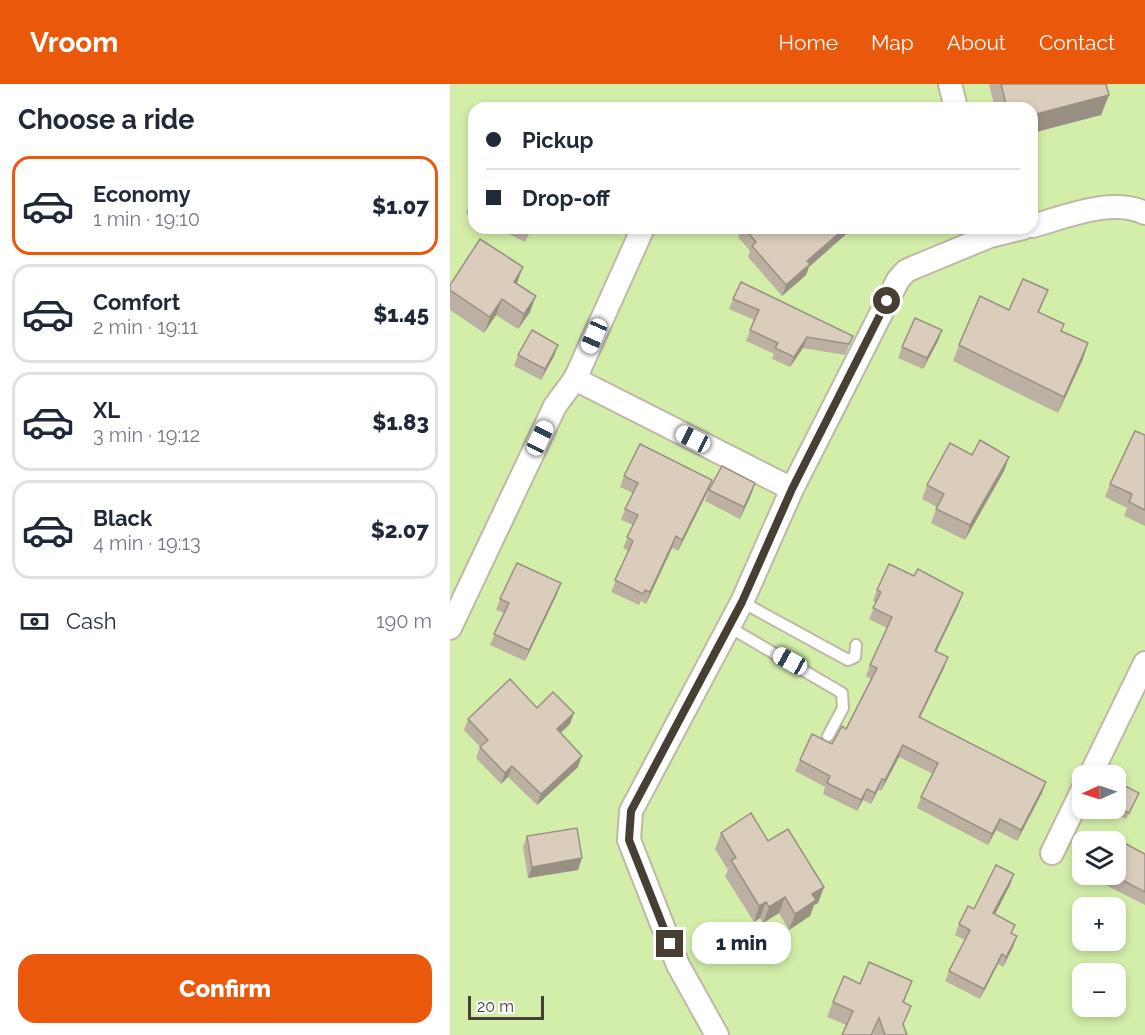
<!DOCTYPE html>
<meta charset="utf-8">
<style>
:root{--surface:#fff;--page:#f2f2f3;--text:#1f2937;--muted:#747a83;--line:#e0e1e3;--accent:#ea580c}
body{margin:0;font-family:Raleway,sans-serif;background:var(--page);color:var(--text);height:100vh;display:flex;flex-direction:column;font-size:22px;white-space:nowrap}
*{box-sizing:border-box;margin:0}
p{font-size:20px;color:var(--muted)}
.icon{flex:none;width:33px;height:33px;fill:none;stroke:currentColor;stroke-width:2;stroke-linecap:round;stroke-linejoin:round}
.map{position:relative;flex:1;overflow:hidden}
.side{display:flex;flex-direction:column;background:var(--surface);width:450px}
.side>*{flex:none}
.banner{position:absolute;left:18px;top:18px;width:570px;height:132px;border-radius:18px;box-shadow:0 3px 9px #0003;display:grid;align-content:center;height:132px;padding:0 18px;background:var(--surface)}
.needle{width:39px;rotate:267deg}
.controls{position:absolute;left:622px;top:681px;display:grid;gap:12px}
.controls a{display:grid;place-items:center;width:54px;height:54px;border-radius:12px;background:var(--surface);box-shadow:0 3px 9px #0003;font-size:30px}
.scale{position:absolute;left:18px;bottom:15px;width:76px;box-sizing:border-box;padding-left:6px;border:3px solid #483f34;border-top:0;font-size:16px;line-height:21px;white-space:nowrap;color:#483f34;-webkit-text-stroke:4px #fff;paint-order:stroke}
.end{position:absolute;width:27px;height:27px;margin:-14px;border:8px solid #483f34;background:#fff;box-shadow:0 0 0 3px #fff}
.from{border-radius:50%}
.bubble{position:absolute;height:42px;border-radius:18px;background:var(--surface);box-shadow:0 3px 9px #0003;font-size:20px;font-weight:800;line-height:42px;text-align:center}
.car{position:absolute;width:18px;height:36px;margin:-18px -9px;border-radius:8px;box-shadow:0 0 4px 2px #0007;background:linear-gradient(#fff 24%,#345 0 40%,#fff 0 76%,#345 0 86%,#fff 0)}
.banner b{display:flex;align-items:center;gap:21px;height:57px;font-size:22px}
.banner b+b{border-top:2px solid var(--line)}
.banner i{width:15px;height:15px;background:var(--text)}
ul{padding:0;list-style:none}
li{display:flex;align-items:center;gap:18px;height:99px;margin:0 12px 9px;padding:0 6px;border:3px solid var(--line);border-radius:18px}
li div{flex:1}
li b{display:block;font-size:22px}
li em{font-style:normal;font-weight:800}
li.selected{border-color:var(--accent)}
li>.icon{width:54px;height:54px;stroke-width:1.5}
h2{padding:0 18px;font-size:27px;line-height:72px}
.pay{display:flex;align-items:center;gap:15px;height:66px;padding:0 18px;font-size:22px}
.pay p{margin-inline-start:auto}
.action{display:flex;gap:12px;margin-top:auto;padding:12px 18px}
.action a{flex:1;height:69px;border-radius:18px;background:var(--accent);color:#fff;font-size:24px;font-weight:800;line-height:69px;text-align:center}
header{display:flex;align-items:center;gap:36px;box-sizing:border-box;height:84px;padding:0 30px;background:var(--accent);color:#fff}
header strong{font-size:28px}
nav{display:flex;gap:33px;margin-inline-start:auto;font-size:21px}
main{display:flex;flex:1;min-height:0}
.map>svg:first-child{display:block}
</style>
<header>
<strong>Vroom</strong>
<nav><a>Home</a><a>Map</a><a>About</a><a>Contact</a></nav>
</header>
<main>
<section class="side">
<h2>Choose a ride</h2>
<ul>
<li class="selected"><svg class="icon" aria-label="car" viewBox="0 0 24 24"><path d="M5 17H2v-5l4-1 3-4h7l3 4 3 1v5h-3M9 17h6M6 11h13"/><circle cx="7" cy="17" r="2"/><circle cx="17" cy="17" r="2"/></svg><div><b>Economy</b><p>1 min · 19:10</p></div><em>$1.07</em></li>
<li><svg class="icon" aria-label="car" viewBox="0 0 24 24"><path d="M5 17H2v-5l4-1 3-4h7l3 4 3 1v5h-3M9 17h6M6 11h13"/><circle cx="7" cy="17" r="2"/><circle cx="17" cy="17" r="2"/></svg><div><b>Comfort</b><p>2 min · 19:11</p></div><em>$1.45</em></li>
<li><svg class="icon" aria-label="car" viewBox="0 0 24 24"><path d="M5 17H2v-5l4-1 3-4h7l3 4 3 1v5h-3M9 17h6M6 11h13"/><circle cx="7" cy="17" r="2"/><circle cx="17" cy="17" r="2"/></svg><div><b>XL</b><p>3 min · 19:12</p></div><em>$1.83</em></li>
<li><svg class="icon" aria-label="car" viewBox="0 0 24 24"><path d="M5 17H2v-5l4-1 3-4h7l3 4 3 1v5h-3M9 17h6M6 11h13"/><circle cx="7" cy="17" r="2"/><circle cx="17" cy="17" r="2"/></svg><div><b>Black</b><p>4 min · 19:13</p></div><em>$2.07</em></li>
</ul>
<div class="pay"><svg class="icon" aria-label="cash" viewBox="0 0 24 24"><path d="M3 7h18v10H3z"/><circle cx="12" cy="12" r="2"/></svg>Cash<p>190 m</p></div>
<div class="action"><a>Confirm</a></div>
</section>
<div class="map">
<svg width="695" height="951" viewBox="0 0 695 951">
<rect width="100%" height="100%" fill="#f5efe5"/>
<!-- green -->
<path fill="#d3eea9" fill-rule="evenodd" d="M0,0H695V951H0ZM24,24H582V144H24ZM633,692H666V724H633ZM633,758H666V790H633ZM633,824H666V856H633ZM633,890H666V922H633Z"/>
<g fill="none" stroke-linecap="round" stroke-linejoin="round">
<defs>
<g id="service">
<path d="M292,518L398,576L405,573L406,561"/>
<path d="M279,543L392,609L393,624L378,652"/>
</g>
<g id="minor">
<path d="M500,0L506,24"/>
<path d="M582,142C616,133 662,113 695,129"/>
<path d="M125,295L193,144"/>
<path d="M0,544L105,322L125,295L342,405"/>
<path d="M640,692L695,579"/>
<path d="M602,769L633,705"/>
<path d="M267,951L228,881L179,756L181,727L292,518L342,405L448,196L456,187L465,183L540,152L573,144"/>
</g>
</defs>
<!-- service casing -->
<use href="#service" stroke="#c1b7a7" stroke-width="14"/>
<!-- minor casing -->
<use href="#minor" stroke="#c1b7a7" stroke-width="26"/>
<!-- service -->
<use href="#service" stroke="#fff" stroke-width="10"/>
<!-- minor -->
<use href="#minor" stroke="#fff" stroke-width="22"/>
</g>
<!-- wall -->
<g fill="#bcb0a2">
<path d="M539,0H656L659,11L651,31L582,49V24H545Z"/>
<path d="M20,118H24V133L16,129Z"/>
<path d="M46,144H82L75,158Z"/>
<path d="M292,144H403L359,183L356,191L332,212L298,173L300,167L288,153Z"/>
<path d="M67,200L80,228L68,245L46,231L34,249L0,226V201Z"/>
<path d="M598,206L589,229L611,247L633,275L608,329L503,277L509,261L559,226Z"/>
<path d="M283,215L403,252L395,271L353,264L340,283L322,275L324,270L296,257L304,236L279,225Z"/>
<path d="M492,246L488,257L473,285L448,274L452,263Z"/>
<path d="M108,261L104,272L91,296L64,282L68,271Z"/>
<path d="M695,351V442L674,432L677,424L655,413L660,400Z"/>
<path d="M522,371L559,373L554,387L515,456L481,439L487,423L472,415L477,401Z"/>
<path d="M174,392L258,407L228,467L222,464L196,520L191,517L189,521L161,508L178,467L173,464L183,441L171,436L175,425L183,409L170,403Z"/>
<path d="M305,399L301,411L290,435L255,417L259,406Z"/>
<path d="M427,506L509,520L486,568L494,584L470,633L592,709L567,757L546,746L538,761L467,724L471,713L483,690L449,673L431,707L428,706L421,720L413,716L407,727L373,710L375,703L345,687L350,676L382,660L396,645L421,595L416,592L420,581L437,544L419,535L426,519L423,517Z"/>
<path d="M107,510L75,577L40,561L54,529L46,526L50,515Z"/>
<path d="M18,635L120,640L110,649L128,683L87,721L58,693L51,700L26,674L30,663L14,646Z"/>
<path d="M666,706L687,714L676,735L657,726V724H666Z"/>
<path d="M271,749L318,757L374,803L368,819L364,821L360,832L339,846L329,829L313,839L310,834L304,838L275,792L278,786L265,765Z"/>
<path d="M77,752L128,786L78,794L73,763Z"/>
<path d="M695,770V821L642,794L643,790H666Z"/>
<path d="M564,790L560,801L545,830L562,850L563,863L553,883L548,880L530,915L495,897L499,887L515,856L505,851L509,840L524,825Z"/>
<path d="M462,897L454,919L453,941L457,951H424L423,949V951H392L396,941L377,933L383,918L410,900Z"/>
</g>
<!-- shaded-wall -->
<g fill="#999084">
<path d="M659,11L651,31L582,49V31Z"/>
<path d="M395,144H403L359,183L356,191L332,212L336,201L357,177Z"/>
<path d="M73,183L67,199L58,214L64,198Z"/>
<path d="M86,212L80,228L68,245L74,230Z"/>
<path d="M52,215L46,231L34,249L40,233Z"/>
<path d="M492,246L488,257L473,285L477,274Z"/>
<path d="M357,253L353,264L340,283L344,273Z"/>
<path d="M638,259L633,275L608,329L614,313Z"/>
<path d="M108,261L104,272L91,296L95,285Z"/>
<path d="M559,373L554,387L515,456L520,441Z"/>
<path d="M262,396L258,407L228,467L232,456Z"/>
<path d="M305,399L301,411L290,435L294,423Z"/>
<path d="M226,452L222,464L196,520L200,508Z"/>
<path d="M111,499L107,510L75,577L79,566Z"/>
<path d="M513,509L509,520L481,578L485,567Z"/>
<path d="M498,573L494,584L465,644L469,633Z"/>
<path d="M124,629L120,640L103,656L107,645Z"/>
<path d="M453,661L449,673L431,707L435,696Z"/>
<path d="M132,672L128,683L87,721L91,710Z"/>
<path d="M62,682L58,693L51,700L55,689Z"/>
<path d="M432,695L428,706L421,720L425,709Z"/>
<path d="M596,698L592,709L567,757L571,746Z"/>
<path d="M417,705L413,716L407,727L411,716Z"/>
<path d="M550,735L546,746L538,761L542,750Z"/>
<path d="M132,774L128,786L78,794L82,783Z"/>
<path d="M564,790L560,801L540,840L543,829Z"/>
<path d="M374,803L368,819L364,821L360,832L339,846L345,830L362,810Z"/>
<path d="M335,813L329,829L313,839L319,823Z"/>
<path d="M316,818L310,834L304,838L309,822Z"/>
<path d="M567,852L563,863L553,883L556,873Z"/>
<path d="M552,870L548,880L530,915L534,905Z"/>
</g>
<!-- building -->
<g fill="#dbcdbc" stroke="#999084" stroke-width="1.5">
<path d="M551,0H656L659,11L582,31V24H557Z"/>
<path d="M294,144H395L357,177L360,180L336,201L302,162L306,158Z"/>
<path d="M30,155L73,183L64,198L86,212L74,230L52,215L40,233L0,206V201Z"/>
<path d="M573,195L598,206L588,228L614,240L611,247L638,259L614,313L509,261L530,212L559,226Z"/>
<path d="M291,198L403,252L399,260L357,253L344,273L325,264L328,259L300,246L309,226L283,215Z"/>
<path d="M465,234L492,246L477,274L452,263Z"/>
<path d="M82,246L108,261L95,285L68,271Z"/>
<path d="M685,347L695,351V426L679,418L682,410L660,400Z"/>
<path d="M530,356L559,373L520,441L486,425L494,410L477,401L500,359L522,371Z"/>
<path d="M190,360L262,396L232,456L226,452L200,508L195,506L193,510L165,496L183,457L177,453L188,431L175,425L188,399L174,392Z"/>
<path d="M272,382L305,399L294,423L259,406Z"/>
<path d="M67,479L111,499L79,566L44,550L59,519L50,515Z"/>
<path d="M439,480L464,492L468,485L513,509L485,567L498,573L469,633L596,698L571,746L550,735L542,750L471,713L488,679L453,661L435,696L432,695L425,709L417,705L411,716L377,699L380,692L350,676L362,650L382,660L392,642L396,645L427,584L420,581L442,533L423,524L431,508L427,506Z"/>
<path d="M60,595L87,624L103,608L124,629L107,645L132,672L91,710L62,682L55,689L30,663L38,656L18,635Z"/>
<path d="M669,699L689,709L679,729L666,723V706Z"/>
<path d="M301,729L318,757L338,745L374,803L362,810L366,816L345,830L335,813L319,823L316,818L309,822L281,776L286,774L271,749Z"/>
<path d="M127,744L132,774L82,783L77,752Z"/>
<path d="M661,752L695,770V808L661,790H666V758H658Z"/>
<path d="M546,781L564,790L543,829L565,841L561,849L567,852L556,873L552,870L534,905L499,887L520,846L509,840L518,822L524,825Z"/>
<path d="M419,878L462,897L453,918L461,922L453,940L457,951H435L429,934L421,951H392L403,927L383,918L394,892L410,900Z"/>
</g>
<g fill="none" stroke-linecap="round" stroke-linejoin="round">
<!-- route -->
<path stroke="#483f34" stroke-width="8" d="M220,860L179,756L181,727L292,518L342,405L437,217"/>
</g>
</svg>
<div class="controls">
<a><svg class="needle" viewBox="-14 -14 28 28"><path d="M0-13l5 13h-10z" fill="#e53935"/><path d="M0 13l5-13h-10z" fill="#747a83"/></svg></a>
<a><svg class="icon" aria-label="layers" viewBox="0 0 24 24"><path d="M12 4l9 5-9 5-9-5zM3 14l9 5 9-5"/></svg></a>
<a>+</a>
<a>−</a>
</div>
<div class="scale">20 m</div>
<i class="end from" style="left:437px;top:217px"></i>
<i class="end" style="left:220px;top:860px"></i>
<div class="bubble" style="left:242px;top:838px;width:99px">1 min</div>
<i class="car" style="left:144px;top:252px;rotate:204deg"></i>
<i class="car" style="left:90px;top:354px;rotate:26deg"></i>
<i class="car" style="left:243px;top:355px;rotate:297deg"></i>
<i class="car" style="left:340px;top:577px;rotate:299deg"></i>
<div class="banner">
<b><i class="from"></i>Pickup</b>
<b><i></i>Drop-off</b>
</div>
</div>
</main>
